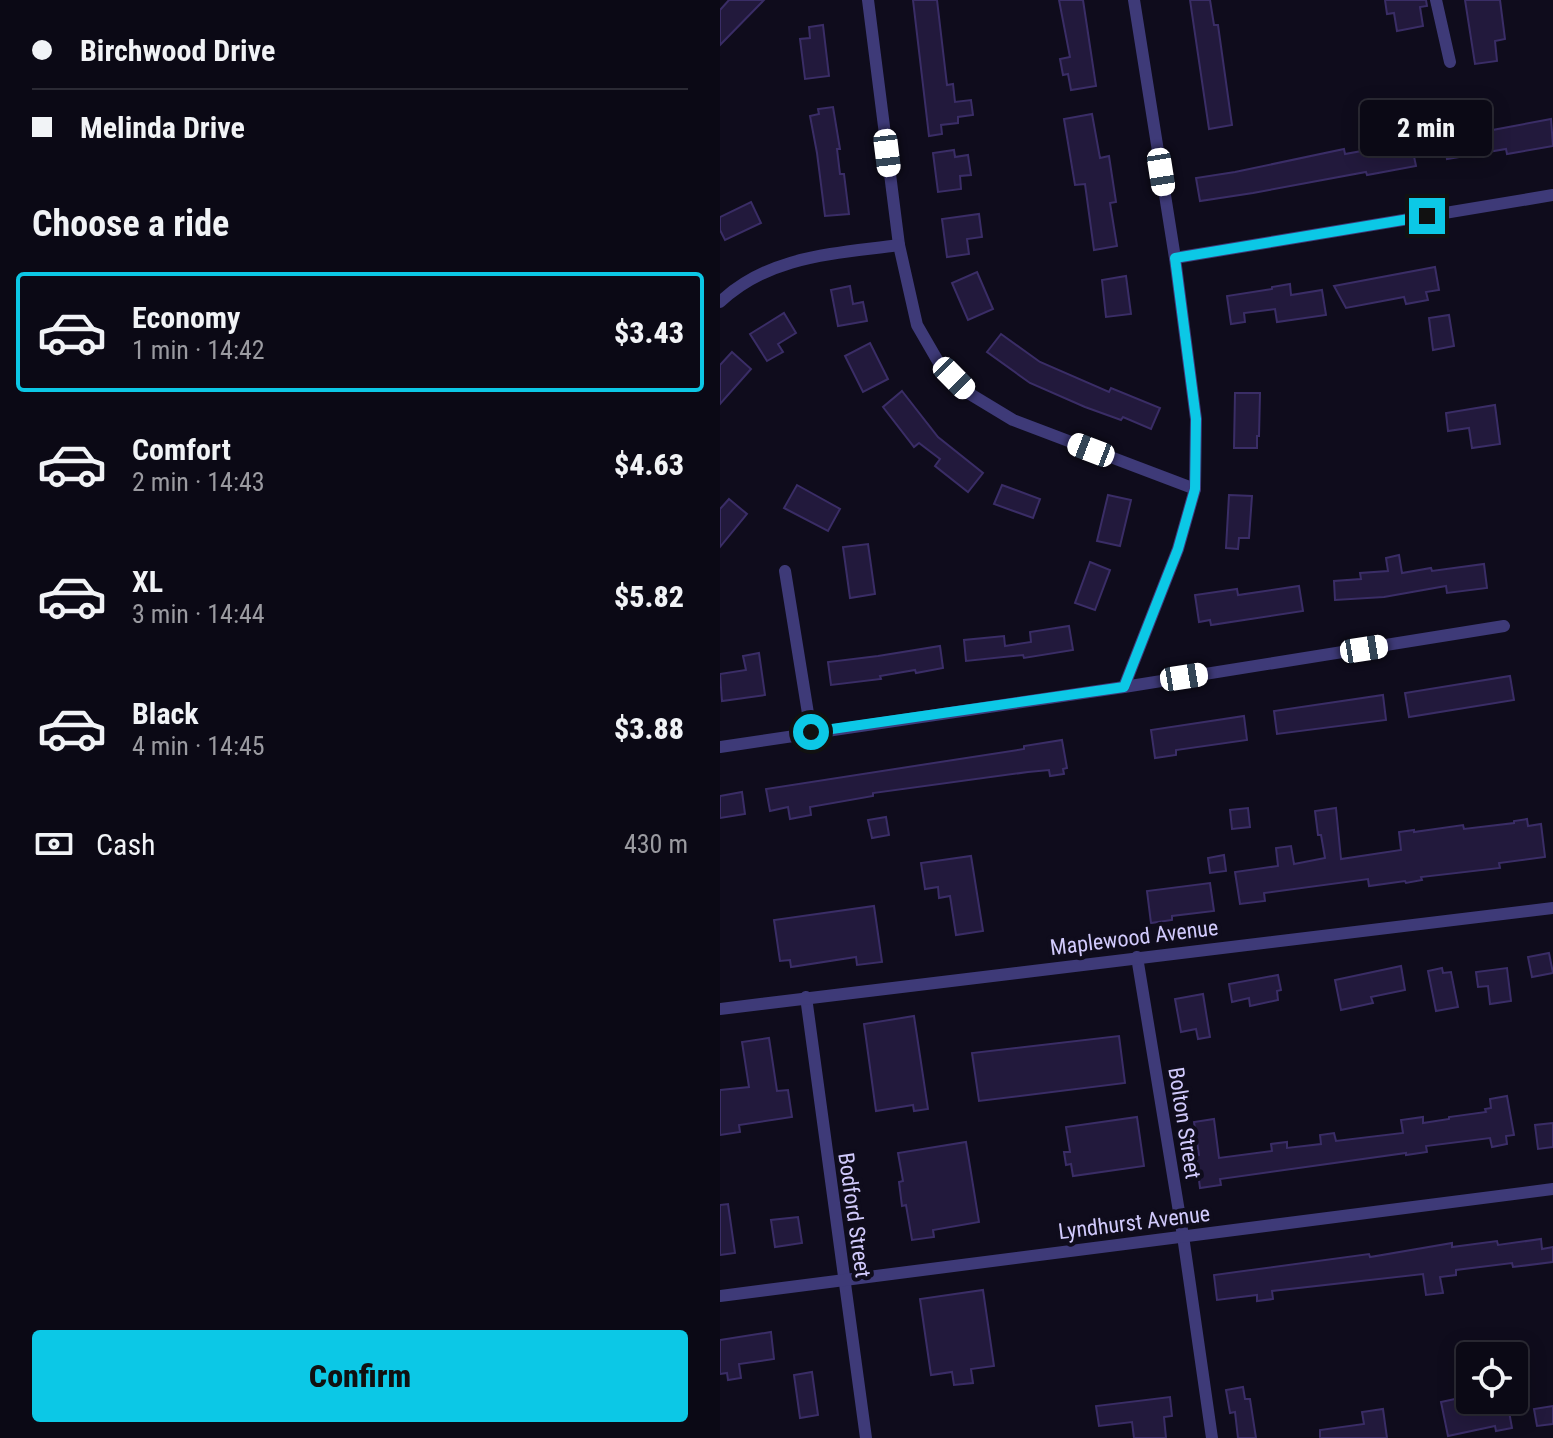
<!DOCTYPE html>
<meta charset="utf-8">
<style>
:root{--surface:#0b0915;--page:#191722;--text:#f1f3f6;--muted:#9a9aa0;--line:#2b2a34;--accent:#0cc8e6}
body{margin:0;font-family:"Roboto Condensed",sans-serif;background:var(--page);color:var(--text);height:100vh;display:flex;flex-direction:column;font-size:30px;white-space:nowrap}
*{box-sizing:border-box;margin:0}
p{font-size:26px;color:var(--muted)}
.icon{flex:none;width:44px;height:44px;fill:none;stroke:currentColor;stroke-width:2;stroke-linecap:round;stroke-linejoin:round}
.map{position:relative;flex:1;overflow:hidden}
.sheet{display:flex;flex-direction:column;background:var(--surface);width:720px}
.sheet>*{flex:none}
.top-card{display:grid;align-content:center;height:176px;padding:0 32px;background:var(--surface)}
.tools{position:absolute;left:736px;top:1342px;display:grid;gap:16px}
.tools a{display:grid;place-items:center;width:72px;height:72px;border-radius:8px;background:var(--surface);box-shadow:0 4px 20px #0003,0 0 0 2px var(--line);font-size:40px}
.end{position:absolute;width:36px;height:36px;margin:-18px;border:10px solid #0cc8e6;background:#111;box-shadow:0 0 0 4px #111}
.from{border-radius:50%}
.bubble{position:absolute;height:56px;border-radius:8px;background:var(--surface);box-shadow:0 4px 20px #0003,0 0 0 2px var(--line);font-size:26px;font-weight:800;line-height:56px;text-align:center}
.car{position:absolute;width:24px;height:48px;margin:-24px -12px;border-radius:10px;box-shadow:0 0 6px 2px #0007;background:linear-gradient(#fff 24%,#345 0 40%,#fff 0 76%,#345 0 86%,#fff 0)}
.top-card b{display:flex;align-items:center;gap:28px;height:76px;font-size:30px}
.top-card b+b{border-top:2px solid var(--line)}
.top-card i{width:20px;height:20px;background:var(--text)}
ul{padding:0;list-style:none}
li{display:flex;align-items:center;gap:24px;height:120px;margin:0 16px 12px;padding:0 16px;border:4px solid transparent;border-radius:8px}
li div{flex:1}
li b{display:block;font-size:30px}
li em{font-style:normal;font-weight:800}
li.on{border-color:var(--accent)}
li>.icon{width:72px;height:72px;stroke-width:1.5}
h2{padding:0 32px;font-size:36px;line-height:96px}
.pay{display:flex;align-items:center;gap:20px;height:88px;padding:0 32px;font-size:30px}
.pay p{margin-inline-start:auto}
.action{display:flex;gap:16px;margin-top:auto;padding:16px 32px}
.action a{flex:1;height:92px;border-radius:8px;background:var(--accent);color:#111;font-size:32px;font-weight:800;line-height:92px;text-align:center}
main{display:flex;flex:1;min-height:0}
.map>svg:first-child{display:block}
</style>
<main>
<section class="sheet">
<div class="top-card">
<b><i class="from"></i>Birchwood Drive</b>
<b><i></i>Melinda Drive</b>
</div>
<h2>Choose a ride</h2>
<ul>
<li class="on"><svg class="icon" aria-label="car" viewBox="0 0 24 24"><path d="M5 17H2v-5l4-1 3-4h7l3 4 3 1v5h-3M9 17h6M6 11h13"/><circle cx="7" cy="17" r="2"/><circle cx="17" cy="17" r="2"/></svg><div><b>Economy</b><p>1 min · 14:42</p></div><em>$3.43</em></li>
<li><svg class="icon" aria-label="car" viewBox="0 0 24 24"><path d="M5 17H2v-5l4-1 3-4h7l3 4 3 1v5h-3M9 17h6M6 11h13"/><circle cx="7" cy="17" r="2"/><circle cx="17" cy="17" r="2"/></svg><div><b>Comfort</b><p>2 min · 14:43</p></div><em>$4.63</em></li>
<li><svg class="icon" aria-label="car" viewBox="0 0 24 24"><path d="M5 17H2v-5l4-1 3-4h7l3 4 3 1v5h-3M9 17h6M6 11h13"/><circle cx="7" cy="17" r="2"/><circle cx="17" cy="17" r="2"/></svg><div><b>XL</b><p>3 min · 14:44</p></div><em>$5.82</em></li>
<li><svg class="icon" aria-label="car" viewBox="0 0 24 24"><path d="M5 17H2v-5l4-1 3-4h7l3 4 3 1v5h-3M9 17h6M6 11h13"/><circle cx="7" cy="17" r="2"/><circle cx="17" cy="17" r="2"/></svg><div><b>Black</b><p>4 min · 14:45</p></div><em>$3.88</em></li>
</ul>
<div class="pay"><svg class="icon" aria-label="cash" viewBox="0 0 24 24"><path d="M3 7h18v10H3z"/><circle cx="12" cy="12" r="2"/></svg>Cash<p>430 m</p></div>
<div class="action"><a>Confirm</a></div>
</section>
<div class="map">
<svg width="833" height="1438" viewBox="0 0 833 1438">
<rect width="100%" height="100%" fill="#0f0c1c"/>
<!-- building -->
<g fill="#22193c" stroke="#3a2d66" stroke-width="2">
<path d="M9,0H44L0,45V10Z"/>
<path d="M193,0H217L227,85L233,84L235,102L251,100L253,115L238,117V123L221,125L222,134L209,136Z"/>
<path d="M339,0H363L376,86L351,90L348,74L343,75L340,59L350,57Z"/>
<path d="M470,0H490L494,25H498L512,125L489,129Z"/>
<path d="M665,0H706L707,6L700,7L703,26L677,31L674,13L667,14Z"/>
<path d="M745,0H780L785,39L775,41L777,61L755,64Z"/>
<path d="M103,25L109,76L85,79L80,39L90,38L89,27Z"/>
<path d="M113,107L120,149H117L120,174H124L129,214L105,216L97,153L90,116L99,114L98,109Z"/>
<path d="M372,114L380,158L389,156L396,202L390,203L397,246L374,250L365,184L355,185L344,119Z"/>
<path d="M831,119L833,146L787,154L786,149L727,159L723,135L766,127L767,131Z"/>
<path d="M691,142L696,166L647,175L646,172L533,193L480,201L476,178L515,172L624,149L625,154Z"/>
<path d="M234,150L235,157L248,155L251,175L240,176L241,189L218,192L213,153Z"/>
<path d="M31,202L41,223L5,240L0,230V217Z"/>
<path d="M259,214L262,237L247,239L249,254L227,257L222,219Z"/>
<path d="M715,267L719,290L706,292L708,300L686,304L684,297L626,308L614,286Z"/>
<path d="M257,272L273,309L248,320L232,283Z"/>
<path d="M406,276L411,314L386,317L382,280Z"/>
<path d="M570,284L571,295L602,290L606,315L557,322L555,309L524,313L525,322L511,324L507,296L552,289V287Z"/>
<path d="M130,286L133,304L143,302L147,321L118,326L111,290Z"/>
<path d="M64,313L76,333L58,344L63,352L47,361L30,334Z"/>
<path d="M729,315L734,346L713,350L709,318Z"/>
<path d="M281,334L320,362L389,392L391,388L440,408L431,429L403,417L401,420L365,407L310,383L267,352Z"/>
<path d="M150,343L168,379L143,392L125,356Z"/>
<path d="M12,352L31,369L0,404V365Z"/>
<path d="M182,391L218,437L263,473L248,492L215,466L220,459L199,443L194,447L163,407Z"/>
<path d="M515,393H540L539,436H537V448H514Z"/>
<path d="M775,405L780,444L752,448L749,428L728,431L726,413Z"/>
<path d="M77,485L120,509L108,531L64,508Z"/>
<path d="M282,485L320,499L313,518L274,504Z"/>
<path d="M388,495L411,500L400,546L377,541Z"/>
<path d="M509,495L532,496L529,538H519L518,549L506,548Z"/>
<path d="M9,499L27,514L0,547V509Z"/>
<path d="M148,544L155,594L130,598L123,547Z"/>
<path d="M679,555L682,573L711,568L712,571L764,564L767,588L727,593L726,586L664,597L615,600L614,581L641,579L640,573L668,571L666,558Z"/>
<path d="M370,562L390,570L375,610L355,603Z"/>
<path d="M579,586L583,611L491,625L490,620L479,622L475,595L517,589L518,595Z"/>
<path d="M349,626L353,650L304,658L303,655L246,661L244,640L284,636L285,646L311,642L310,632Z"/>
<path d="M220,646L223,668L196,673L195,670L160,676L161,679L111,685L108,662L158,656Z"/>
<path d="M39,653L45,695L2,701L0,674L26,670L23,656Z"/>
<path d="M790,676L794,700L689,717L685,693Z"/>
<path d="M663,695L666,720L557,734L554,711Z"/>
<path d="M524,716L527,740L456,750V755L435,758L431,730Z"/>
<path d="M342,740L347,768L343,769L344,774L330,776L329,770L308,772L153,793V796L90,807L91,815L70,819L68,807L50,811L46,789L304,749V746Z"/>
<path d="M22,792L25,814L0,818V796Z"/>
<path d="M528,808L530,827L512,829L510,810Z"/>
<path d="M616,808L621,859L681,850L679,832L694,830V832L743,825L744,829L794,823V821L807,819L808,826L821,824L825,857L779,863L780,868L701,877L702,880L686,883L685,881L649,886L648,879L544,893L545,901L520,904L515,872L558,866L556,848L571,846L574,864L605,858L601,835H598L595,811Z"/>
<path d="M166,817L169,835L152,838L148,820Z"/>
<path d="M504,855L506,871L490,873L488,858Z"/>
<path d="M251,856L263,931L236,935L230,896L219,898L218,887L205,889L201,863Z"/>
<path d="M490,883L494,911L452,916V920L431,923L427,891Z"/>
<path d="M154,906L162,962L137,965L136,957L71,967L70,960L60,961L54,920Z"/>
<path d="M829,953L833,973L812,977L808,957Z"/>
<path d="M681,966L685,990L651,997L653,1003L621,1010L615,980Z"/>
<path d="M722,968L723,973L731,972L738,1007L716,1011L708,971Z"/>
<path d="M787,968L791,1001L770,1004L768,986L758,987L756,972Z"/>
<path d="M558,975L561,990L557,991L558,1000L530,1006L529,998L512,1002L509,984Z"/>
<path d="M483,994L490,1037L478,1039L476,1029L461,1032L455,999Z"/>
<path d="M194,1016L208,1109L194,1111L193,1105L156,1111L144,1024Z"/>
<path d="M399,1036L405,1083L259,1101L252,1053Z"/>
<path d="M49,1038L57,1091L68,1090L72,1117L19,1125L20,1132L0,1135V1090L29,1087L22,1042Z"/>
<path d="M787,1096L794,1135L786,1136L787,1144L772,1147L770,1138L706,1146L707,1152L686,1155V1153L500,1179L501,1185L480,1188L476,1156L479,1155L474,1122L494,1119L499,1158L552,1151L551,1144L567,1142V1148L601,1144L600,1135L614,1133L616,1141L683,1133L681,1120L703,1117V1123L729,1119V1117L766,1112L765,1109L771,1108L770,1099Z"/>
<path d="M417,1117L424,1166L353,1176L351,1164L346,1165L344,1152H350L346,1127Z"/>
<path d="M833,1123V1147L818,1149L815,1125Z"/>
<path d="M246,1142L259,1222L213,1230L214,1237L192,1240L186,1205L182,1206L179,1182L183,1181L178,1153Z"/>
<path d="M8,1204L15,1253L0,1255V1205Z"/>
<path d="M78,1217L82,1243L55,1247L51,1220Z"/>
<path d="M821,1239L822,1249L833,1247V1262L793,1267L792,1263L736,1270V1275L720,1277L723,1293L706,1295L703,1274L552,1291L553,1299L537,1301V1295L497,1300L494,1275L649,1254L650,1257L732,1243V1247L777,1241L778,1245Z"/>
<path d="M263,1290L274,1366L251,1369L253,1383L234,1385L232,1372L211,1375L200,1299Z"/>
<path d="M51,1332L54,1359L19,1364L21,1378L8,1380L7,1373L0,1374V1340Z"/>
<path d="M92,1372L98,1415L80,1418L74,1375Z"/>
<path d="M523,1387L525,1399H530L536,1438H518L515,1412L510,1413L506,1390Z"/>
<path d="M450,1397L452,1416L444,1417L446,1438H414L412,1422L379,1426L376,1406Z"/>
<path d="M735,1399L737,1409L764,1404L763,1400H787L792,1428L776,1431L775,1426L728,1436L721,1402Z"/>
<path d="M833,1406V1424L817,1426L814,1409Z"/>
<path d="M663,1409L667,1438H600V1430L644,1424L642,1412Z"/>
</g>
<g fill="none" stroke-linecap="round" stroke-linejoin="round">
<!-- street -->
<g stroke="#3e3a78" stroke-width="12">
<path d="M148,0L179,245L197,325L219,363L250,394L293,420L475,489"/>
<path d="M716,0L730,62"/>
<path d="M455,258L833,195"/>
<path d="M0,302C50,255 114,254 179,245"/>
<path d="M65,571L91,732"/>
<path d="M404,687L458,549L475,489L476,419L455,258L414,0"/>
<path d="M0,747L404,687L784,626"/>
<path d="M417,957L463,1236L492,1438"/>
<path d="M86,997L146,1438"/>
<path d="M0,1009L833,908"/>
<path d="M0,1296L833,1189"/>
</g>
</g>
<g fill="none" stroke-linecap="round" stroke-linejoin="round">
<!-- route -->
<path stroke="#0cc8e6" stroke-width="10" d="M91,732L404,687L458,549L475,489L476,419L455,258L707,216"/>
</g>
<g text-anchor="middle" stroke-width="8" stroke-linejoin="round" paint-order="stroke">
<!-- street labels -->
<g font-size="22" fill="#d1cafc" stroke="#0f0c1c">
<text transform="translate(414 937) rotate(-7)" y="8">Maplewood Avenue</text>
<text transform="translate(465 1123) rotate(81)" y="8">Bolton Street</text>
<text transform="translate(135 1215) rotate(82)" y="8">Bodford Street</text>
<text transform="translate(414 1222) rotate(-7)" y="8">Lyndhurst Avenue</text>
</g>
</g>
</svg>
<div class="tools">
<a><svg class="icon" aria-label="locate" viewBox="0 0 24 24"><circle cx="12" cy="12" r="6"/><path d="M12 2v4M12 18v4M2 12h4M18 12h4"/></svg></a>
</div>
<i class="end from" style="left:91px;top:732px"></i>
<i class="end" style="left:707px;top:216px"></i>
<div class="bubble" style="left:640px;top:100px;width:132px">2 min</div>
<i class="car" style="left:167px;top:153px;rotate:173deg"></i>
<i class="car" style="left:441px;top:172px;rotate:171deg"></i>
<i class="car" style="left:234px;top:378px;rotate:135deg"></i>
<i class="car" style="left:371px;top:450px;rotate:291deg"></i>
<i class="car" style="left:644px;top:649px;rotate:81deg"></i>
<i class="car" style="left:464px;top:677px;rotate:81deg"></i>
</div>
</main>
